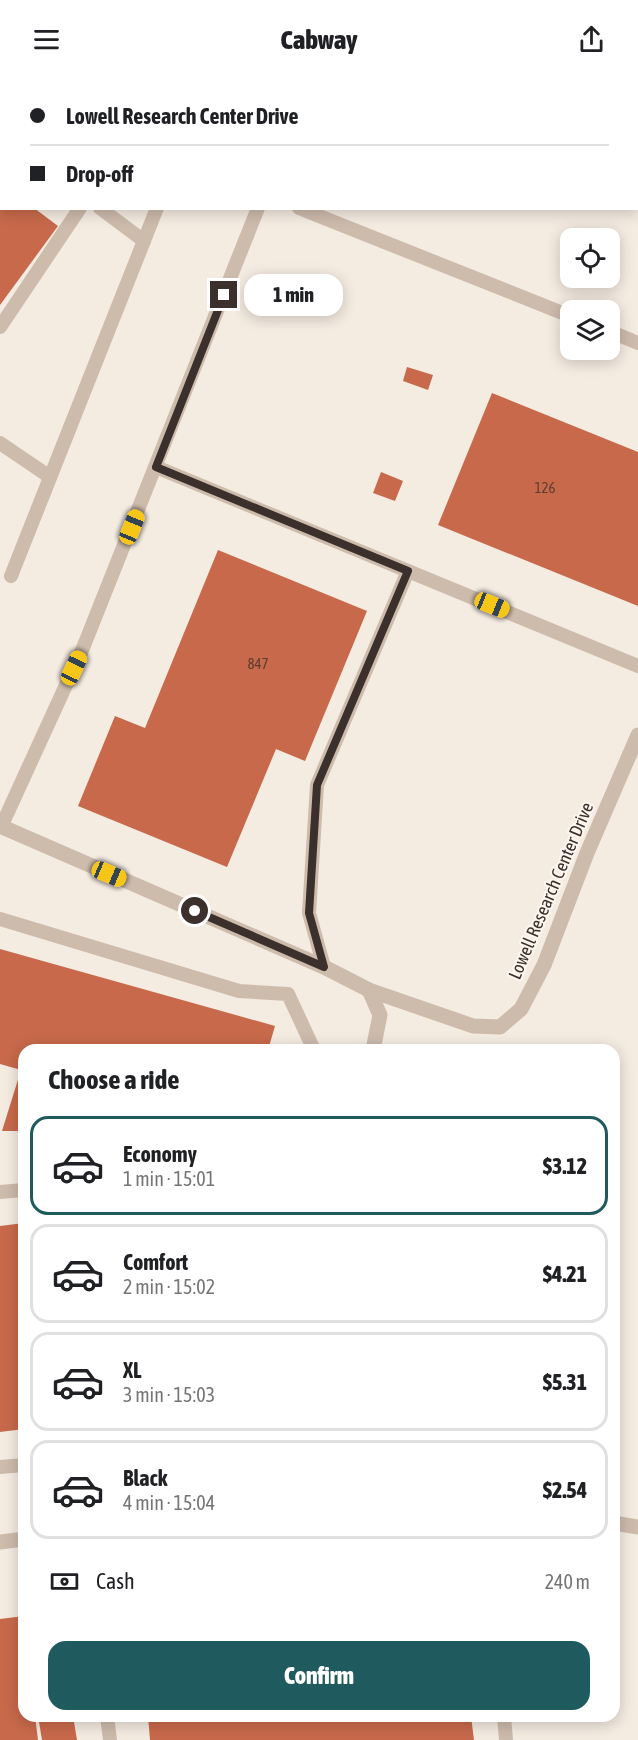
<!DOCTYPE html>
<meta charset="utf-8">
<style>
:root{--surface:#fff;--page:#f6f6f6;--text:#202124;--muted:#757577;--line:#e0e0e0;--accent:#1f5a5e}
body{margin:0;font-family:"Asap Condensed",sans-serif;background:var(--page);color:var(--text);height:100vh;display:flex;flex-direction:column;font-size:22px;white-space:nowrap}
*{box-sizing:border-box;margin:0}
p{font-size:20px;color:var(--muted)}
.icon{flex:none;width:33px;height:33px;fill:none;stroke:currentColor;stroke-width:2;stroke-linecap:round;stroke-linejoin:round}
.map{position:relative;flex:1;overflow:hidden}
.panel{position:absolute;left:18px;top:966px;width:602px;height:678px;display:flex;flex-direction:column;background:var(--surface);border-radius:18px;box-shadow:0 3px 15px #0003}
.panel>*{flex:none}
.top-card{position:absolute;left:0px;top:0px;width:639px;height:132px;box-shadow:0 3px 15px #0003;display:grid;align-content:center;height:132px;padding:0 30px;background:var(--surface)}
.tools{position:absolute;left:560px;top:150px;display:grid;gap:12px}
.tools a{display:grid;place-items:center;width:60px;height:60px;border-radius:12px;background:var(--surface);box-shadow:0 3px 15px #0003;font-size:30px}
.end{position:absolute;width:27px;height:27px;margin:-14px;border:8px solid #3b302b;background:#fff;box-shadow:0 0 0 3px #fff}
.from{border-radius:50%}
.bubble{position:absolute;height:42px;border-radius:18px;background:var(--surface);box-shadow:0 3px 15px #0003;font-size:20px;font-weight:800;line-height:42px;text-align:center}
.car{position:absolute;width:18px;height:36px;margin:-18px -9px;border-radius:8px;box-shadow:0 0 4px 2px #0007;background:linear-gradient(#f5c518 24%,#345 0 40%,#f5c518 0 76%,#345 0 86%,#f5c518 0)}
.top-card b{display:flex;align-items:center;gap:21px;height:57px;font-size:22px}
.top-card b+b{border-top:2px solid var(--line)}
.top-card i{width:15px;height:15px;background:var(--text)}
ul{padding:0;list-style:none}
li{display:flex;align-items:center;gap:18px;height:99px;margin:0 12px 9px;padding:0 18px;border:3px solid var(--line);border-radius:18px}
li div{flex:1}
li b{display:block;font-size:22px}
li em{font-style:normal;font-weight:800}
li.current{border-color:var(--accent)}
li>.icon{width:54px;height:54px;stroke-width:1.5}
h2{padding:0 30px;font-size:27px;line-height:72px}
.pay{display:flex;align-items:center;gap:15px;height:66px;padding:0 30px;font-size:22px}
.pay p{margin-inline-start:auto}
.button{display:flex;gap:12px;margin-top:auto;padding:12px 30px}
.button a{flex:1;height:69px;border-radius:18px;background:var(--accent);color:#fff;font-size:24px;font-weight:800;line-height:69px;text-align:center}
header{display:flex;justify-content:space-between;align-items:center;height:78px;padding:0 30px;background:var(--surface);font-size:27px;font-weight:800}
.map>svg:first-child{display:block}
</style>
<header><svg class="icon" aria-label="menu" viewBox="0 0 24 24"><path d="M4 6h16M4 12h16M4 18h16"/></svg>Cabway<svg class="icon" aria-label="share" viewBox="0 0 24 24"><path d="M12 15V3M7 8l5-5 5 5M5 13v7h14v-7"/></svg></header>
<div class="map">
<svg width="638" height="1662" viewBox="0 0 638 1662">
<rect width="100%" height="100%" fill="#f4ebe1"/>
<!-- building -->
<g fill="#c8694b">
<path d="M0,130H34L58,148L0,227Z"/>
<path d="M407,289L433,297L428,312L403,303Z"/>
<path d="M492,315L638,374V528L438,447Z"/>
<path d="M381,394L403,403L395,423L373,415Z"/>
<path d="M218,472L367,533L305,683L276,671L227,789L78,728L115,638L145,650Z"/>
<path d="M0,871L275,948L268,972H24V1053H2L21,992L0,986Z"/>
<path d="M24,1145V1351L0,1354V1148Z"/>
<path d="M24,1538V1638H35L38,1662H0V1541Z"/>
<path d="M38,1638H73L77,1662H42Z"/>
<path d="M148,1638H471L474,1662H150Z"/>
</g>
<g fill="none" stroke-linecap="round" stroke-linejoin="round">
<!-- lane -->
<g stroke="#cdbbac" stroke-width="14">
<path d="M0,1L2,2"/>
<path d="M0,53L2,54"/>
<path d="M100,130L144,163"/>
<path d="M299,130L570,238"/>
<path d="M0,249L80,130"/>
<path d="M609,253L638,265"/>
<path d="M0,365L50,399"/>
<path d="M156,389L638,588"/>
<path d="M11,498L157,130"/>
<path d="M1,749L83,570L258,130"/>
<path d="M0,841L239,913L288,916L314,972"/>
<path d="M324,889L309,835L317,707L408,493"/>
<path d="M0,1114L24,1112"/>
<path d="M0,1389L24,1387"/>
<path d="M107,1638L110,1662"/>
<path d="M504,1638L506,1662"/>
</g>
<!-- street -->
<g stroke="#cdbbac" stroke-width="15">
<path d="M0,748L324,889L369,912L473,948L500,949L521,931L544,887L587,775L638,657"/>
<path d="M369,912L380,937L373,972"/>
<path d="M614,1445L638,1449"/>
<path d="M0,1464L24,1461"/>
</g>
<!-- highway -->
<g stroke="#5c4a42" stroke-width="18">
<path d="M600,0L601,2"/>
<path d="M638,50V51"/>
</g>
</g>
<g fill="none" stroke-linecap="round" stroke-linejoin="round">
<!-- route -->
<path stroke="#3b302b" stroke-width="8" d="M195,833L324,889L309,835L317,707L408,493L156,389L224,217"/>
</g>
<g text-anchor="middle" stroke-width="4.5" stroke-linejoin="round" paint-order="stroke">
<!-- number labels -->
<g font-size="15" fill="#5e3e33">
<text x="545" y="415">126</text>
<text x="258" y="591">847</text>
</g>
<!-- street labels -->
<g font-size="18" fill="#3b302b" stroke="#fbf5ee">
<text transform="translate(551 813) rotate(-67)" y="6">Lowell Research Center Drive</text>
</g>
</g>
</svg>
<div class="tools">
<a><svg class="icon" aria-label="locate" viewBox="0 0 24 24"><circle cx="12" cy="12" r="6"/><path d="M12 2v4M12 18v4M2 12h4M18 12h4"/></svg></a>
<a><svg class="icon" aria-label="layers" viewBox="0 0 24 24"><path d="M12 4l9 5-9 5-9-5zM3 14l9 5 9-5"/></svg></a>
</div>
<i class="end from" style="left:195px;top:833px"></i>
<i class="end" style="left:224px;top:217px"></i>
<div class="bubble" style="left:244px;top:196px;width:99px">1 min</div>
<i class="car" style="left:132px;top:449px;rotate:22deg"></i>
<i class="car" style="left:492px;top:527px;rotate:112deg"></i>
<i class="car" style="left:74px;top:590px;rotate:25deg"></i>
<i class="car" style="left:109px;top:796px;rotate:113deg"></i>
<div class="top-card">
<b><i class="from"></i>Lowell Research Center Drive</b>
<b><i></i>Drop-off</b>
</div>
<section class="panel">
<h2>Choose a ride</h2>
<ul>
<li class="current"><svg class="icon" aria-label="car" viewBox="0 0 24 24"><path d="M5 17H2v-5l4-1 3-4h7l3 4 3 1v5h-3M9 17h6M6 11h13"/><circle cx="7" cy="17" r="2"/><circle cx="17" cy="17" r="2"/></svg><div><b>Economy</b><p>1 min · 15:01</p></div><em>$3.12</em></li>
<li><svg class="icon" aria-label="car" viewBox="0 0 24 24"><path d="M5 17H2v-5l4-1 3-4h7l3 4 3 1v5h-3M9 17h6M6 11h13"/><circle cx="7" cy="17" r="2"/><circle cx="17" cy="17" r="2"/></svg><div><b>Comfort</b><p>2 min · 15:02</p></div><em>$4.21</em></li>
<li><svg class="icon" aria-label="car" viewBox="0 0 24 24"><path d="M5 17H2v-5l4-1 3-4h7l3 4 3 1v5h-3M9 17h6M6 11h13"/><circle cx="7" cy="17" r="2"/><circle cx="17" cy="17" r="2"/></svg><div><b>XL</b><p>3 min · 15:03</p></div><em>$5.31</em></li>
<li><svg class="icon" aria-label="car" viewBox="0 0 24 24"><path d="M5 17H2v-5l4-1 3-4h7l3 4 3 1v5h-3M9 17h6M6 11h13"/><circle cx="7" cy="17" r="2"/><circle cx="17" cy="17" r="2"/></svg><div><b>Black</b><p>4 min · 15:04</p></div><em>$2.54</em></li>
</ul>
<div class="pay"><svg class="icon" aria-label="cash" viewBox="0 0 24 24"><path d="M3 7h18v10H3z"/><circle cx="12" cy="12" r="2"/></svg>Cash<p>240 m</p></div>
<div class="button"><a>Confirm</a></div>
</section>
</div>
